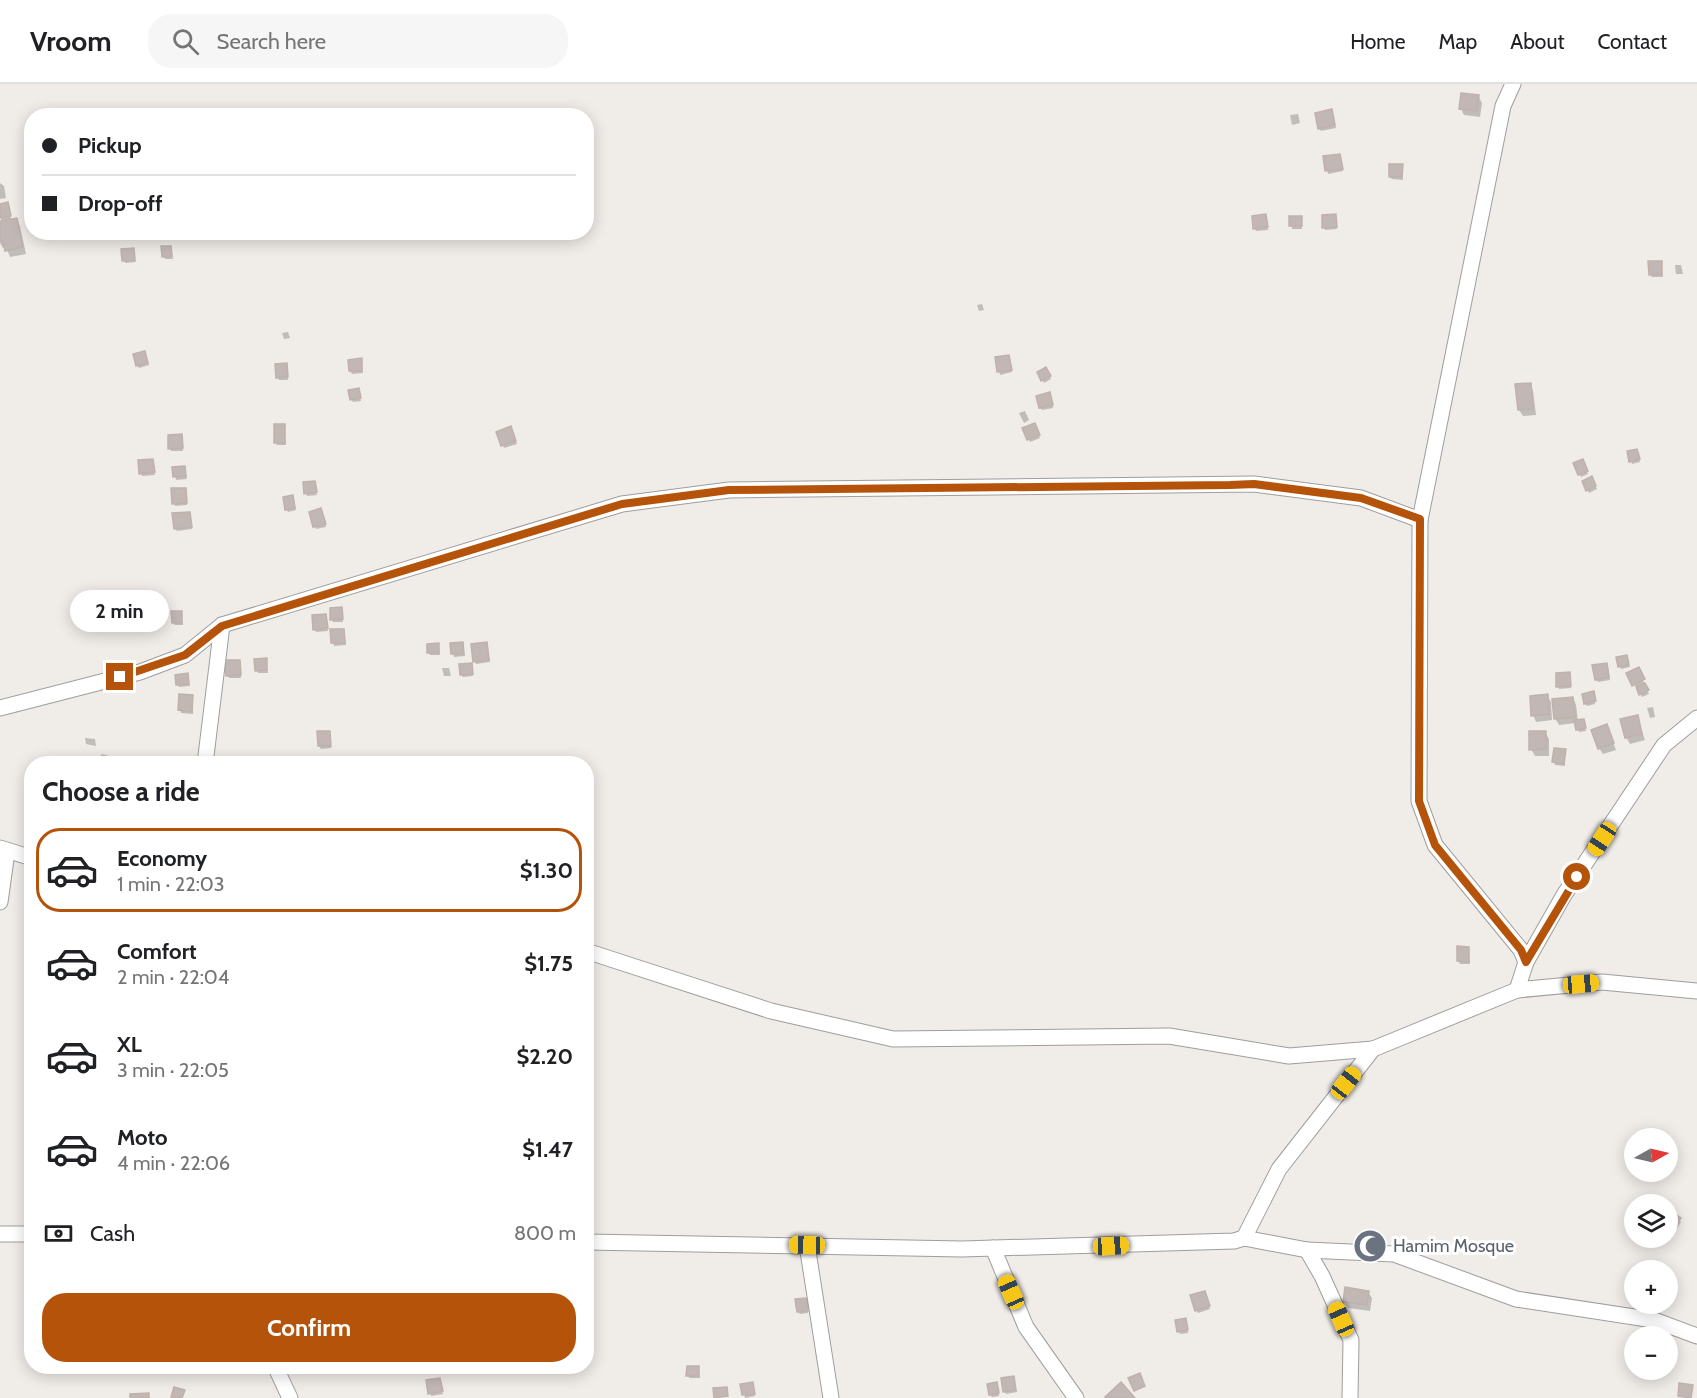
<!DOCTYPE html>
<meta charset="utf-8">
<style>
:root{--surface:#fff;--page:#f6f6f6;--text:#202124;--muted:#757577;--line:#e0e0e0;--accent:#b45309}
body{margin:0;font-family:Cabin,sans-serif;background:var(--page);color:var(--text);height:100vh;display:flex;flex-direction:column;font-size:22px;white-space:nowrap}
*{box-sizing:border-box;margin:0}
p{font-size:20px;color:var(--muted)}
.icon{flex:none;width:33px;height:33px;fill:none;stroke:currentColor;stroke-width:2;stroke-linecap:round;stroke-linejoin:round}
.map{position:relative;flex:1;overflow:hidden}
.side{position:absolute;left:24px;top:672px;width:570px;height:618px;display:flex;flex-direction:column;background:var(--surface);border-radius:24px;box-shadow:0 3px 15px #0003}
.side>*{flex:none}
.guide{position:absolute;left:24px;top:24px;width:570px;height:132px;border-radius:24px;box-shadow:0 3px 15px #0003;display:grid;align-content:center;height:132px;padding:0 18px;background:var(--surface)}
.needle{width:39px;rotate:82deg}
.fabs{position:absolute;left:1624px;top:1044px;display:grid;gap:12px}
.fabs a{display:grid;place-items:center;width:54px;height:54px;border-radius:50%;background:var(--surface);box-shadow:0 3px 15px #0003;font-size:30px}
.end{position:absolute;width:27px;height:27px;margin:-14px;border:8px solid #b45309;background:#fff;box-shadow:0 0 0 3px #fff}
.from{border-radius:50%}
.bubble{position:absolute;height:42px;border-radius:21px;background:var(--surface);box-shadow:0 3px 15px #0003;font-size:20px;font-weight:800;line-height:42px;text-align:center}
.car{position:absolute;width:18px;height:36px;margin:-18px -9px;border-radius:8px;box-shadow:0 0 4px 2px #0007;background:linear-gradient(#f5c518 24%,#345 0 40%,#f5c518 0 76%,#345 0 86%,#f5c518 0)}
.guide b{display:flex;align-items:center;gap:21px;height:57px;font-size:22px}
.guide b+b{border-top:2px solid var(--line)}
.guide i{width:15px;height:15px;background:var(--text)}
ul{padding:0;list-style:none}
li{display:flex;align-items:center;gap:18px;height:84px;margin:0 12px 9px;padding:0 6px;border:3px solid transparent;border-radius:24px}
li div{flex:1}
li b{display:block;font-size:22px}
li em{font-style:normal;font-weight:800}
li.selected{border-color:var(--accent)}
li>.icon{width:54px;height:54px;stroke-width:1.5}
h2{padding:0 18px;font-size:27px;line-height:72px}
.pay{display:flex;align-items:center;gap:15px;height:66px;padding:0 18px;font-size:22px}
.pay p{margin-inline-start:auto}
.action{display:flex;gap:12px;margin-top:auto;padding:12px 18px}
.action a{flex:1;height:69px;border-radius:24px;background:var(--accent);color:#fff;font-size:24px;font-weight:800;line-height:69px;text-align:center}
header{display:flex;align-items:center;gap:36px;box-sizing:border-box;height:84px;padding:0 30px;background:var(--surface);border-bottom:2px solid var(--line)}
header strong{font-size:28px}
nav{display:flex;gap:33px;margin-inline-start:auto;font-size:21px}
.search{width:420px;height:54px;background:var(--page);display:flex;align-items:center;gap:15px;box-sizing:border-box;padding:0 21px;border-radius:24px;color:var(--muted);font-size:22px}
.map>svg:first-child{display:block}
</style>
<header>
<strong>Vroom</strong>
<div class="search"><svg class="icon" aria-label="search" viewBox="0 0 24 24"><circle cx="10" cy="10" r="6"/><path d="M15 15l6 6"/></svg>Search here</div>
<nav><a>Home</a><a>Map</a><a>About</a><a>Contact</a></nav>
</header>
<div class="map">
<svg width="1697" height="1314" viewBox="0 0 1697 1314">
<rect width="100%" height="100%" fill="#f0ece8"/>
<!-- shadow -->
<g fill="#0003">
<path d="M1478,12L1482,19L1480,33L1464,31L1461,25Z"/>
<path d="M1298,30L1300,39L1292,41L1290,31Z"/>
<path d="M1333,30L1336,44L1321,47L1319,44Z"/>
<path d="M1340,71L1343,87L1328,90L1325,73Z"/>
<path d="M1402,81L1403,96L1392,95L1390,93Z"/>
<path d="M0,99L4,102L6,114L0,115Z"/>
<path d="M0,121L9,123L11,136L16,135L20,142L26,170L10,173L6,163L3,164L0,159L2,147Z"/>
<path d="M1265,132L1268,146L1256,147L1255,145Z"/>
<path d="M1335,132L1337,145L1325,146L1324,143Z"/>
<path d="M1291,134H1301L1302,145H1292Z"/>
<path d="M171,163L173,175H165L163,172Z"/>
<path d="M133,165L136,178L125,179L124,177Z"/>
<path d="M1661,178L1663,193H1652L1650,190Z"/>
<path d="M1675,181H1681L1683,190H1676Z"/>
<path d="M982,220L984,226L979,227L977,221Z"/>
<path d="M288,248L290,254L284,255L282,249Z"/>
<path d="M146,271L149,281L139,284L137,281Z"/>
<path d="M1008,272L1012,288L1000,291L997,275Z"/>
<path d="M361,276L363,289L352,290L350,287Z"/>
<path d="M286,281L288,296H279L278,294Z"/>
<path d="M1046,285L1051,295L1044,299L1039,289Z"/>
<path d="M1530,300L1533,307L1536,331L1523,332L1519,326Z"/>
<path d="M358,306L361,317L353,318L351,315Z"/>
<path d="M1051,313L1053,324L1042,326L1040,324Z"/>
<path d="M1025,327L1029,336L1024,339L1019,329Z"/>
<path d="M1034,341L1040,354L1030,358L1024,345Z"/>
<path d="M284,342L286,361H277L276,358Z"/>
<path d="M512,347L517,360L504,364L498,349Z"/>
<path d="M181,351L183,367H171L170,364Z"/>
<path d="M1638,369L1640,378L1632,380L1631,377Z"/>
<path d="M152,376L155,391L142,392L141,389Z"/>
<path d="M1582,376L1588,390L1581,393L1575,380Z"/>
<path d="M184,383L187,395L176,396L174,384Z"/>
<path d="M1591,394L1597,405L1589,409L1584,397Z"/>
<path d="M314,399L317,411L307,412L306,409Z"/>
<path d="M185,405L187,421L175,422L174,419Z"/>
<path d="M293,413L296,426L288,428L286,425Z"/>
<path d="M322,428L326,443L316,445L311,429Z"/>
<path d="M189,429L192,445L177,447L175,444Z"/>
<path d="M341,525L343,538H333L332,535Z"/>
<path d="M181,528L183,541H175L173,539Z"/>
<path d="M325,531L328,547L316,548L314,545Z"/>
<path d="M344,546L346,561L334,562L333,559Z"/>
<path d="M462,559L465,572L454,573L451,560Z"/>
<path d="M438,561L440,571H430L429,569Z"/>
<path d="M488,563L490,578L476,580L475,577Z"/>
<path d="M1626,573L1630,583L1621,585L1620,583Z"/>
<path d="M266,576L268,589H258L257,586Z"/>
<path d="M239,577L241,594H229L228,592Z"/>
<path d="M472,583L473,592L463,593L461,591Z"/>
<path d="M1608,583L1610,596L1598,598L1596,595Z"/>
<path d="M442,584H449L451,592H444Z"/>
<path d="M1638,585L1649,610L1642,613L1628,590Z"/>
<path d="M1569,590L1571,604L1559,605L1558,602Z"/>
<path d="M187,591L190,602L179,603L178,601Z"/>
<path d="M1593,610L1595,620L1587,622L1585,619Z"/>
<path d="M192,612L193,630L181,629L180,626Z"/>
<path d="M1547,612L1551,618L1552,636L1536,638L1533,631Z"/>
<path d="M1573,614L1576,621L1578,637L1585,639L1586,647L1579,648L1576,639L1559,641L1555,634Z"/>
<path d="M1653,623L1655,633L1650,634L1647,624Z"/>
<path d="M1637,633L1645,656L1630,660L1626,653Z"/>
<path d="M1607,642L1616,666L1603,670L1599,664Z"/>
<path d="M329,648L331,664L321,665L319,662Z"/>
<path d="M1545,648L1549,655V672H1535L1531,665Z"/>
<path d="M85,654L95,655L96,662L86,660Z"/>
<path d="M1565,667V682L1555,681L1554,678Z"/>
<path d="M101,670L109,672V680L102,679Z"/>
<path d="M1468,864L1470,880H1460L1458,877Z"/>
<path d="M1671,1129L1681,1138L1675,1148L1668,1144Z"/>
<path d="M1368,1208L1372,1214L1370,1227L1348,1224L1344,1217Z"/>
<path d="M1206,1211L1210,1225L1198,1229L1196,1226Z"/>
<path d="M807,1218L808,1229L800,1230L798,1228Z"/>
<path d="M1186,1236L1188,1249L1180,1250L1178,1247Z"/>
<path d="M131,1282H147V1287H133Z"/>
<path d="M698,1284L700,1294H689L688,1291Z"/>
<path d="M1013,1294L1017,1308L1006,1310L1004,1307Z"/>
<path d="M440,1295L443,1310L431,1312L430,1309Z"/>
<path d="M752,1300L755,1312L745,1314L742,1301Z"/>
<path d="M998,1302L999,1312L992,1313L990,1311Z"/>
</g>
<!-- building -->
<g fill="#c1b7b5" stroke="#c1b1ab" stroke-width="1.5">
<path d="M1461,9L1479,11L1477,27L1459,25Z"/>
<path d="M1332,25L1335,41L1318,45L1315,29Z"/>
<path d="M1340,70L1343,85L1325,87L1323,72Z"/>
<path d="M1389,80H1403L1402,93H1389Z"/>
<path d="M8,118L11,132L0,134V120Z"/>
<path d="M1266,130L1268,143L1253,145L1252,132Z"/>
<path d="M1336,130L1337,143L1322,144V131Z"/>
<rect x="1289" y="132" width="13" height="10"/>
<path d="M17,134L23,163L5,167L3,157H0V137Z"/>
<path d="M161,162H171L172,172L162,173Z"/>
<path d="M134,164L135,176L122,177L121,165Z"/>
<path d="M1648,177H1662V190L1649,191Z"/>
<path d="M145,267L148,279L136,282L133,270Z"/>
<path d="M1009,271L1012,286L997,288L995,273Z"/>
<path d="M362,274V287H349L348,276Z"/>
<path d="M287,279L288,293L276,294L275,280Z"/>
<path d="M1046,283L1051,292L1041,297L1037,288Z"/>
<path d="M1531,299L1533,325L1518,326L1515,300Z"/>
<path d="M359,304L361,314L350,316L348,306Z"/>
<path d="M1050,308L1053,321L1039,324L1036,312Z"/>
<path d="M1035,339L1040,351L1027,356L1022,344Z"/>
<rect x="274" y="340" width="11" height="19"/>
<path d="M511,342L516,357L501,362L496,348Z"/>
<path d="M182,350L183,364L168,365V351Z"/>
<path d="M1637,365L1640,375L1629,378L1627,367Z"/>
<path d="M153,375L155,388L139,390L138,376Z"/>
<path d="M1583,375L1588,387L1578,391L1573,379Z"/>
<path d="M185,382L186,392L173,393L172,383Z"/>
<path d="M1592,392L1596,402L1586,407L1582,397Z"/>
<path d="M315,397L317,408L304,410L303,398Z"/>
<path d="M171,404H186L187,419L172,420Z"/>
<path d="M293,411L295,424L285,426L283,413Z"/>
<path d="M321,424L326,440L313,443L309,428Z"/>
<path d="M190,428L192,443L174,445L172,429Z"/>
<path d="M342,523L343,535L330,536V524Z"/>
<path d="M171,527H182V539H172Z"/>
<path d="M326,530L328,544L313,546L312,531Z"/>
<path d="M330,545H344L345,559H331Z"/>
<path d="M463,558L464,570H451L450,559Z"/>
<path d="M487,558L489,576L473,578L471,560Z"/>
<path d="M439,559V569H427V560Z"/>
<path d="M1627,571L1629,581L1618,583L1616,573Z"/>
<path d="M267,574V586L255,587L254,575Z"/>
<path d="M225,576H240L241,591L226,592Z"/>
<path d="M472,579L473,590L460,591L459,580Z"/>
<path d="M1607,579L1609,593L1595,596L1592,581Z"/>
<path d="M1639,583L1645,595L1632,602L1626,589Z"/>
<path d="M1570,588L1571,602L1556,603V589Z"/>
<path d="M188,589L189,600L176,601L175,591Z"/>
<path d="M1645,599L1649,606L1639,611L1636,603Z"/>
<path d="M1594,607L1596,617L1584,620L1582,610Z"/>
<path d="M179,610L193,611L192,628L178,626Z"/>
<path d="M1548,610L1549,630L1531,632L1530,612Z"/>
<path d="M1573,613L1575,633L1554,635L1552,615Z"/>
<path d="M1638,631L1642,650L1625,654L1620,635Z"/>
<path d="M1584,635L1586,644L1576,646L1574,636Z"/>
<path d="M1607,640L1614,659L1598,665L1591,646Z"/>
<path d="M317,647H330L331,662H318Z"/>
<path d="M1529,647H1546V665L1529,666Z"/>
<path d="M1554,664L1566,665L1564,680L1552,678Z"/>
<path d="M1457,862L1469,863V878L1457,877Z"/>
<path d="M1670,1127L1681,1134L1673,1146L1668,1143Z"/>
<path d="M1345,1203L1369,1207L1367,1221L1343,1218Z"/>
<path d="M1205,1207L1210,1222L1195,1227L1190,1211Z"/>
<path d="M807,1214L808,1227L797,1228L795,1215Z"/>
<path d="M1186,1234L1188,1246L1177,1248L1175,1236Z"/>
<path d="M687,1282H699V1292H686Z"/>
<path d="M1140,1289L1145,1302L1134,1307L1128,1294Z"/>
<path d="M1014,1292L1016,1306L1003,1308L1001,1294Z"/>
<path d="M440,1294L443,1307L428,1310L426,1296Z"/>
<path d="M753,1298L755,1310L742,1311L740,1300Z"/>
<path d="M997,1298L999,1309L989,1311L987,1300Z"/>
<path d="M1121,1298L1135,1314H1106L1105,1313Z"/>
<path d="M1679,1299L1693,1301L1691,1314L1678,1312Z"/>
<path d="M174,1303L185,1306L182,1314L171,1313Z"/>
<path d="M727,1303L728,1312L714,1314L713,1304Z"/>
<path d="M149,1309V1314H130V1310Z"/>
</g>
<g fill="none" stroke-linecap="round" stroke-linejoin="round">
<defs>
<g id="minor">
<path d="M1513,0L1503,22L1420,436L1419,717L1435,761L1521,866L1526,878"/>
<path d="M0,624L140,588L185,571L222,541L622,420L729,406L1254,400L1361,414L1420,436"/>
<path d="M205,680L222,541"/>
<path d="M0,764L32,774"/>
<path d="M0,818L7,768"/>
<path d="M586,867L771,927L893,955L1169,952L1289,972L1373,965"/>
<path d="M1517,906L1526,878L1564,811L1664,661L1697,634"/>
<path d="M0,1150H32"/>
<path d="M1244,1154L1279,1085L1373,965L1517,906L1602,898L1697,907"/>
<path d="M586,1158L962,1165L1234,1157L1244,1154L1307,1166L1394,1170L1516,1215L1654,1236L1697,1252"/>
<path d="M807,1161L831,1314"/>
<path d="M993,1164L1026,1243L1076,1314"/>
<path d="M1307,1166L1322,1192L1351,1256L1350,1314"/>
<path d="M275,1282L290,1314"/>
</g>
</defs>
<!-- minor casing -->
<use href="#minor" stroke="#9e9e9e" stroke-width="17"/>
<!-- minor -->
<use href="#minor" stroke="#fff" stroke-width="15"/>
</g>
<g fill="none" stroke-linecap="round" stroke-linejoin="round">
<!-- route -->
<path stroke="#b45309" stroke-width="8" d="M120,593L185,571L222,542L622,420L729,406L1230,401L1254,400L1361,414L1420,435L1419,717L1435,761L1521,866L1526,878L1577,793"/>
</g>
<!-- icons -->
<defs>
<symbol id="mosque-disc" viewBox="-11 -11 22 22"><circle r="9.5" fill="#6b7280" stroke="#fff"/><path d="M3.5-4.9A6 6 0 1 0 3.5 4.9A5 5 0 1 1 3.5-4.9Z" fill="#fff"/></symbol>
</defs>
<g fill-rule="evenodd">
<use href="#mosque-disc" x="1351" y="1143" width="38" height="38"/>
</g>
<g text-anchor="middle" stroke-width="6" stroke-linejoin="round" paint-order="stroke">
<!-- worship labels -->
<g font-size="18" fill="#5b616d" stroke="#fff" text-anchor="start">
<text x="1393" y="1168">Hamim Mosque</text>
</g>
</g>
</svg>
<div class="fabs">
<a><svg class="needle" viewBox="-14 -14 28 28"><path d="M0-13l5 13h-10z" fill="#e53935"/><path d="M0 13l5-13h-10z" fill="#757577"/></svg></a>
<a><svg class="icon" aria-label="layers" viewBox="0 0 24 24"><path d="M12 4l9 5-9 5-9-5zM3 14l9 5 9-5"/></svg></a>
<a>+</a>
<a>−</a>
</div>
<i class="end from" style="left:1577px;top:793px"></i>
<i class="end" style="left:120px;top:593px"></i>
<div class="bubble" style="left:70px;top:506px;width:99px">2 min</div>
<i class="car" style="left:1602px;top:755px;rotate:213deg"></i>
<i class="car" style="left:1581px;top:900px;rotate:85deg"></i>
<i class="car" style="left:1346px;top:999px;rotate:38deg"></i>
<i class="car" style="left:807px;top:1161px;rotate:271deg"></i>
<i class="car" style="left:1111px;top:1162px;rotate:87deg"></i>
<i class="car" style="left:1011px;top:1208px;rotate:336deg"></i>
<i class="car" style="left:1341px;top:1235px;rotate:336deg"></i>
<div class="guide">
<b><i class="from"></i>Pickup</b>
<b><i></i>Drop-off</b>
</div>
<section class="side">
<h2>Choose a ride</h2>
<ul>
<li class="selected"><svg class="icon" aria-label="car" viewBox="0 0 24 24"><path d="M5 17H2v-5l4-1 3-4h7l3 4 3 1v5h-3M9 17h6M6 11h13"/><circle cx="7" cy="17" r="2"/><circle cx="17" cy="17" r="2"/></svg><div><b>Economy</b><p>1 min · 22:03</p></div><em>$1.30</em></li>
<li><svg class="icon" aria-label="car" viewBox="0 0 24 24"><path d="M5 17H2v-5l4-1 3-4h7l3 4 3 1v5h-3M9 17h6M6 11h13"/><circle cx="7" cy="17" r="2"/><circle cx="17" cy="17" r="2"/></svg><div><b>Comfort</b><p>2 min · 22:04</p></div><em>$1.75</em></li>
<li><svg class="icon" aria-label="car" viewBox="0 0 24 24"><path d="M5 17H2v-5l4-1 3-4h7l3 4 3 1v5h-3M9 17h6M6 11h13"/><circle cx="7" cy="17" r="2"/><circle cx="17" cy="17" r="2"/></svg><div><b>XL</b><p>3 min · 22:05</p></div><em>$2.20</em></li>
<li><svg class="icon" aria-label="car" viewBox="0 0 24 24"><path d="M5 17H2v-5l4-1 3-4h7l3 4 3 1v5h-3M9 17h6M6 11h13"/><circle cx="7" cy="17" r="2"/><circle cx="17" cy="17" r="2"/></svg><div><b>Moto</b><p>4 min · 22:06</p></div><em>$1.47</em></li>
</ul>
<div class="pay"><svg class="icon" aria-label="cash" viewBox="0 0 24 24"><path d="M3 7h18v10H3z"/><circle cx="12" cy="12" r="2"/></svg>Cash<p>800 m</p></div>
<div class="action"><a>Confirm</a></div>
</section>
</div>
